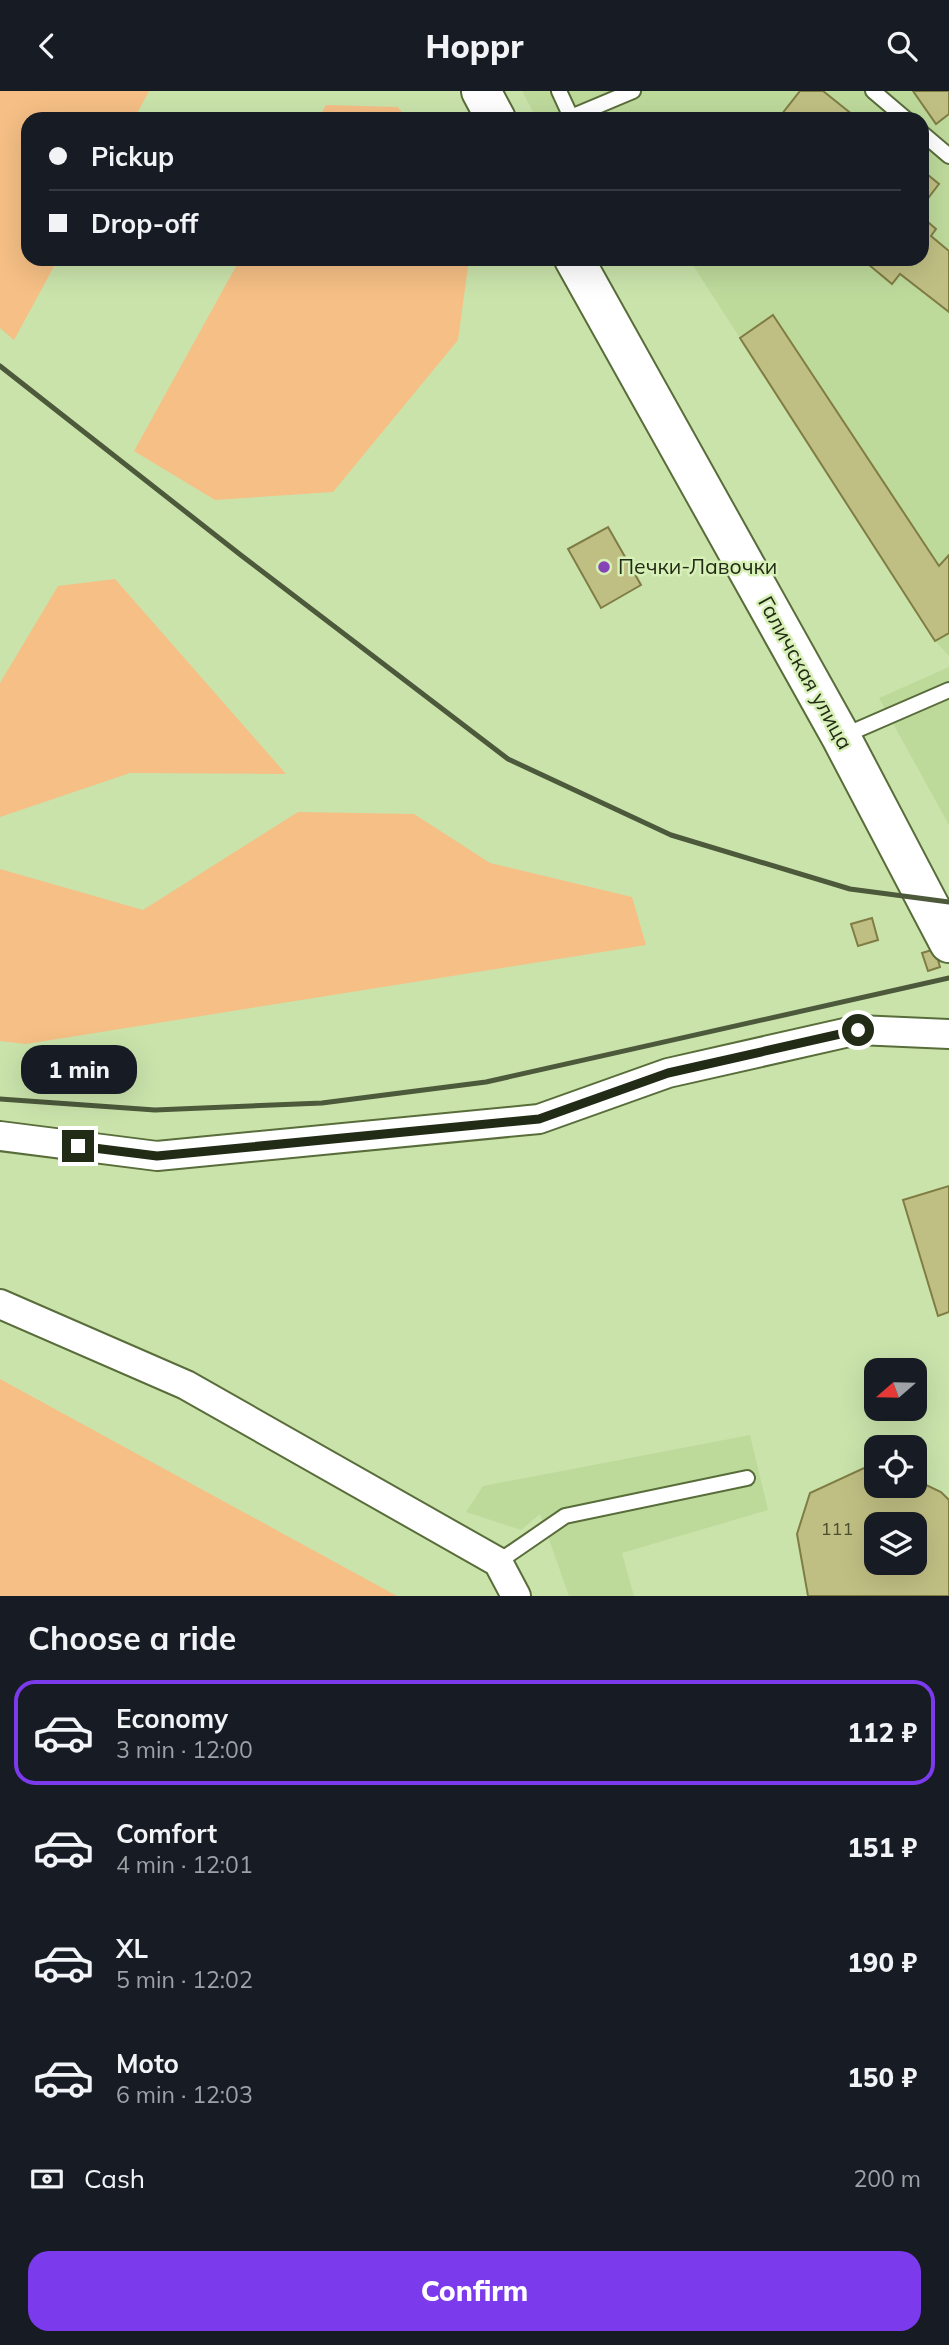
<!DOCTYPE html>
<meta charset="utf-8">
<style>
:root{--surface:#171b24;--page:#20242c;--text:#f1f3f6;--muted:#9ea1a6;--line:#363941;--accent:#7c3aed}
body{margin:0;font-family:Mulish,sans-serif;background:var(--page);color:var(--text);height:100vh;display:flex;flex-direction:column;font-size:26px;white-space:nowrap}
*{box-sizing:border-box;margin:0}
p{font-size:23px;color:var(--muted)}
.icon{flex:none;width:38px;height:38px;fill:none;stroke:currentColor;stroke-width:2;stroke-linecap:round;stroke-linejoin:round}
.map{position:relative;height:1505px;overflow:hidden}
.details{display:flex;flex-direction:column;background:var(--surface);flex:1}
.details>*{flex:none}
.top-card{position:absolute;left:21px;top:21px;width:908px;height:154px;border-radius:21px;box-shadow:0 7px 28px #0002;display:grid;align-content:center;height:154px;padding:0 28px;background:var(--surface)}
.needle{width:46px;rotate:250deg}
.controls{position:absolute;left:864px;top:1267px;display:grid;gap:14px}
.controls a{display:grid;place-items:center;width:63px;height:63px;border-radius:14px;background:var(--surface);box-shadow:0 7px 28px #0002;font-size:35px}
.end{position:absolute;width:32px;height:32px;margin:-16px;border:9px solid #222b15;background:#fff;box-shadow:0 0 0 4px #fff}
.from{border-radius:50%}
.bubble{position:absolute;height:49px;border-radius:21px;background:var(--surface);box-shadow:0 7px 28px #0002;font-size:23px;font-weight:800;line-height:49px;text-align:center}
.top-card b{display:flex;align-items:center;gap:24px;height:66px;font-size:26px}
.top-card b+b{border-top:2px solid var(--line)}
.top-card i{width:18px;height:18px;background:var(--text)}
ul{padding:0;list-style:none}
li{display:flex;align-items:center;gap:21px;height:105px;margin:0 14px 10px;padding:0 14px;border:4px solid transparent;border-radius:21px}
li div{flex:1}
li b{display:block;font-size:26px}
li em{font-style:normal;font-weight:800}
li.on{border-color:var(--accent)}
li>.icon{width:63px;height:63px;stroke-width:1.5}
h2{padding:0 28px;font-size:32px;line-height:84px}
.pay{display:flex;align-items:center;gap:18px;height:77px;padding:0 28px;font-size:26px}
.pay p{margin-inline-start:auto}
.primary-button{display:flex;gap:14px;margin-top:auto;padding:14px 28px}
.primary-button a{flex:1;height:80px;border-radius:21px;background:var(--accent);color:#fff;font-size:28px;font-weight:800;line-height:80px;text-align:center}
header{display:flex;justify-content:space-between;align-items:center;height:91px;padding:0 28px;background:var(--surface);font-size:32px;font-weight:800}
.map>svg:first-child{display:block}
</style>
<header><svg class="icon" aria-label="back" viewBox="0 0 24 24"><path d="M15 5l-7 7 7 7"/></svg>Hoppr<svg class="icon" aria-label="search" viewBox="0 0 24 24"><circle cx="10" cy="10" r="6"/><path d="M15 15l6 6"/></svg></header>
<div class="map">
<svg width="949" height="1505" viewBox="0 0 949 1505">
<rect width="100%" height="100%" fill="#cae3ab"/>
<!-- built -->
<g fill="#beda9b">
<path d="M522,0H949V565L935,550L689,168H922V28H537Z"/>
<path d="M949,576V734L879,607Z"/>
<path d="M750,1344L768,1419L622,1462L634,1505H569L540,1423L521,1439L466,1421L483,1395Z"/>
</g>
<!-- green -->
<g fill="#f5bf85">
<path d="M0,0H149L134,28H28V168H58L14,249L0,237Z"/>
<path d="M326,14L398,16L407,28H318Z"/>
<path d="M240,168H469L458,249L333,401L215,409L134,360Z"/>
<path d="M115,488L286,683L130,682L0,726V592L58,495Z"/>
<path d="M298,721L414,723L490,772L632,806L646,854L26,953L0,950V778L143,819Z"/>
<path d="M0,1288L397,1505H0Z"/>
</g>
<!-- building -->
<g fill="#c0bf83" stroke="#7f7d44" stroke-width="2" fill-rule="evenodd">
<path d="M800,0H823L858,28H778Z"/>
<path d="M913,0H949V23L936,33Z"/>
<path d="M922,79L939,93L922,115Z"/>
<path d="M922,126L936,138L931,145L949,160V221L900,183L892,193L862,168H922Z"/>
<path d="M773,224L939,475L949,464V542L935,550L740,247Z"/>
<path d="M608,436L641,494L601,517L568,458Z"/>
<path d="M872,827L878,849L858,855L851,833Z"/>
<path d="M935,858L940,876L928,880L922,862Z"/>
<path d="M949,1095V1221L938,1225L903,1109Z"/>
<path d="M877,1371V1395H915V1391H920L941,1401L949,1409V1505H808L797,1443L810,1402ZM877,1433H915V1472H877Z"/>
</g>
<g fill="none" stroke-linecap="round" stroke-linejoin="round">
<defs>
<g id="lane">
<path d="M559,0L571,26L633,0"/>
<path d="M873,0L906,28"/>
<path d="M922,42L949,65"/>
<path d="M843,645L949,599"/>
<path d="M498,1471L565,1425L747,1387"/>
</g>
<g id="street">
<path d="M0,1045L157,1065L539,1028L668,982L858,939L949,943"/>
<path d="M0,1213L186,1294L498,1471L516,1505"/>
</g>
<g id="primary">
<path d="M481,0L496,28"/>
<path d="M574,168L841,646L949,852"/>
</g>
</defs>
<!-- lane casing -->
<use href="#lane" stroke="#586d3a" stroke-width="18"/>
<!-- street casing -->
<use href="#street" stroke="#586d3a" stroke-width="32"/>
<!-- primary casing -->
<use href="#primary" stroke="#586d3a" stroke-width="42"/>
<!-- lane -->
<use href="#lane" stroke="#fff" stroke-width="14"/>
<!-- street -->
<use href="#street" stroke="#fff" stroke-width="28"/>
<!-- primary -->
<use href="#primary" stroke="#fff" stroke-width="38"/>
<!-- rail -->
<g stroke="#4c593b" stroke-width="5">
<path d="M0,275L242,465L508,668L671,744L850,798L949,811"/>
<path d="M0,1008L155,1019L322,1012L486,991L949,887"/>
</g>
</g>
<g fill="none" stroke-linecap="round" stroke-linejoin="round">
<!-- route -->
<path stroke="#222b15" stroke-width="9" d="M78,1055L157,1065L539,1028L668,982L858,939"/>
</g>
<!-- markers -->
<circle fill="#8543b7" stroke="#d7f0b7" stroke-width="2.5" cx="604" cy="476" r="7"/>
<g text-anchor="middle" stroke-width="5" stroke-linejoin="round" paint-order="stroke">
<!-- number labels -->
<g font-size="18" fill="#4a5030">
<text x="837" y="1444">111</text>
</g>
<!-- poi labels -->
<g font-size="21" fill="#222b15" stroke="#d7f0b7" text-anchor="start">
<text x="618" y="483">Печки-Лавочки</text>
</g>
<!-- street labels -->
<g font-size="21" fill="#222b15" stroke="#d7f0b7">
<text transform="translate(805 582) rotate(61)" y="7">Галичская улица</text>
</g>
</g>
</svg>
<div class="controls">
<a><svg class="needle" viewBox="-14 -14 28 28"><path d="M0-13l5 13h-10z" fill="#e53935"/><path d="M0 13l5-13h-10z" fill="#9ea1a6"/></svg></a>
<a><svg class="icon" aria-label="locate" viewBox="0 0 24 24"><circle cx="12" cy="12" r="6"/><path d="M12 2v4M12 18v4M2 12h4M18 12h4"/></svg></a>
<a><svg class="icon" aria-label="layers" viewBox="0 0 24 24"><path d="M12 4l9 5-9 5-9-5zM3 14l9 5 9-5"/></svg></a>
</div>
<i class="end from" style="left:858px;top:939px"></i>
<i class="end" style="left:78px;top:1055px"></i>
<div class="bubble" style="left:21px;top:954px;width:116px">1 min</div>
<div class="top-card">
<b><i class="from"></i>Pickup</b>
<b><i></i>Drop-off</b>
</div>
</div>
<section class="details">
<h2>Choose a ride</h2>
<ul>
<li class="on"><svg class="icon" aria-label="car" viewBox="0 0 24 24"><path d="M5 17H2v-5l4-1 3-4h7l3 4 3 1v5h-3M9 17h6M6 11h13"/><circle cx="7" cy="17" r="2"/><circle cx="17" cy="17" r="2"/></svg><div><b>Economy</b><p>3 min · 12:00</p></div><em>112 ₽</em></li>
<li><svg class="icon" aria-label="car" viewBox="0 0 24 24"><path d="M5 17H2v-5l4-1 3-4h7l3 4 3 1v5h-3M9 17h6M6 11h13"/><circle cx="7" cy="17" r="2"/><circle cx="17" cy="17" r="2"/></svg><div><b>Comfort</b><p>4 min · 12:01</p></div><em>151 ₽</em></li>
<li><svg class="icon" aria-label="car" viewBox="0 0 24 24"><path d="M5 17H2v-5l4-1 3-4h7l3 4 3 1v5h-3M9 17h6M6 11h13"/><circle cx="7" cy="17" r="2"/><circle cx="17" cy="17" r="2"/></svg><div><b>XL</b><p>5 min · 12:02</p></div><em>190 ₽</em></li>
<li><svg class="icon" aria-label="car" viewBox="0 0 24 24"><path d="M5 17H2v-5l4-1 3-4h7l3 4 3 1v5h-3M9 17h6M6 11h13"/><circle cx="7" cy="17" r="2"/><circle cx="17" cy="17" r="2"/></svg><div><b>Moto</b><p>6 min · 12:03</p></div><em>150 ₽</em></li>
</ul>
<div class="pay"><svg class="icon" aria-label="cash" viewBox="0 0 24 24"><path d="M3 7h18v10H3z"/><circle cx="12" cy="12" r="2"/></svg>Cash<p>200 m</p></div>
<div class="primary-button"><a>Confirm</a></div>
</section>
